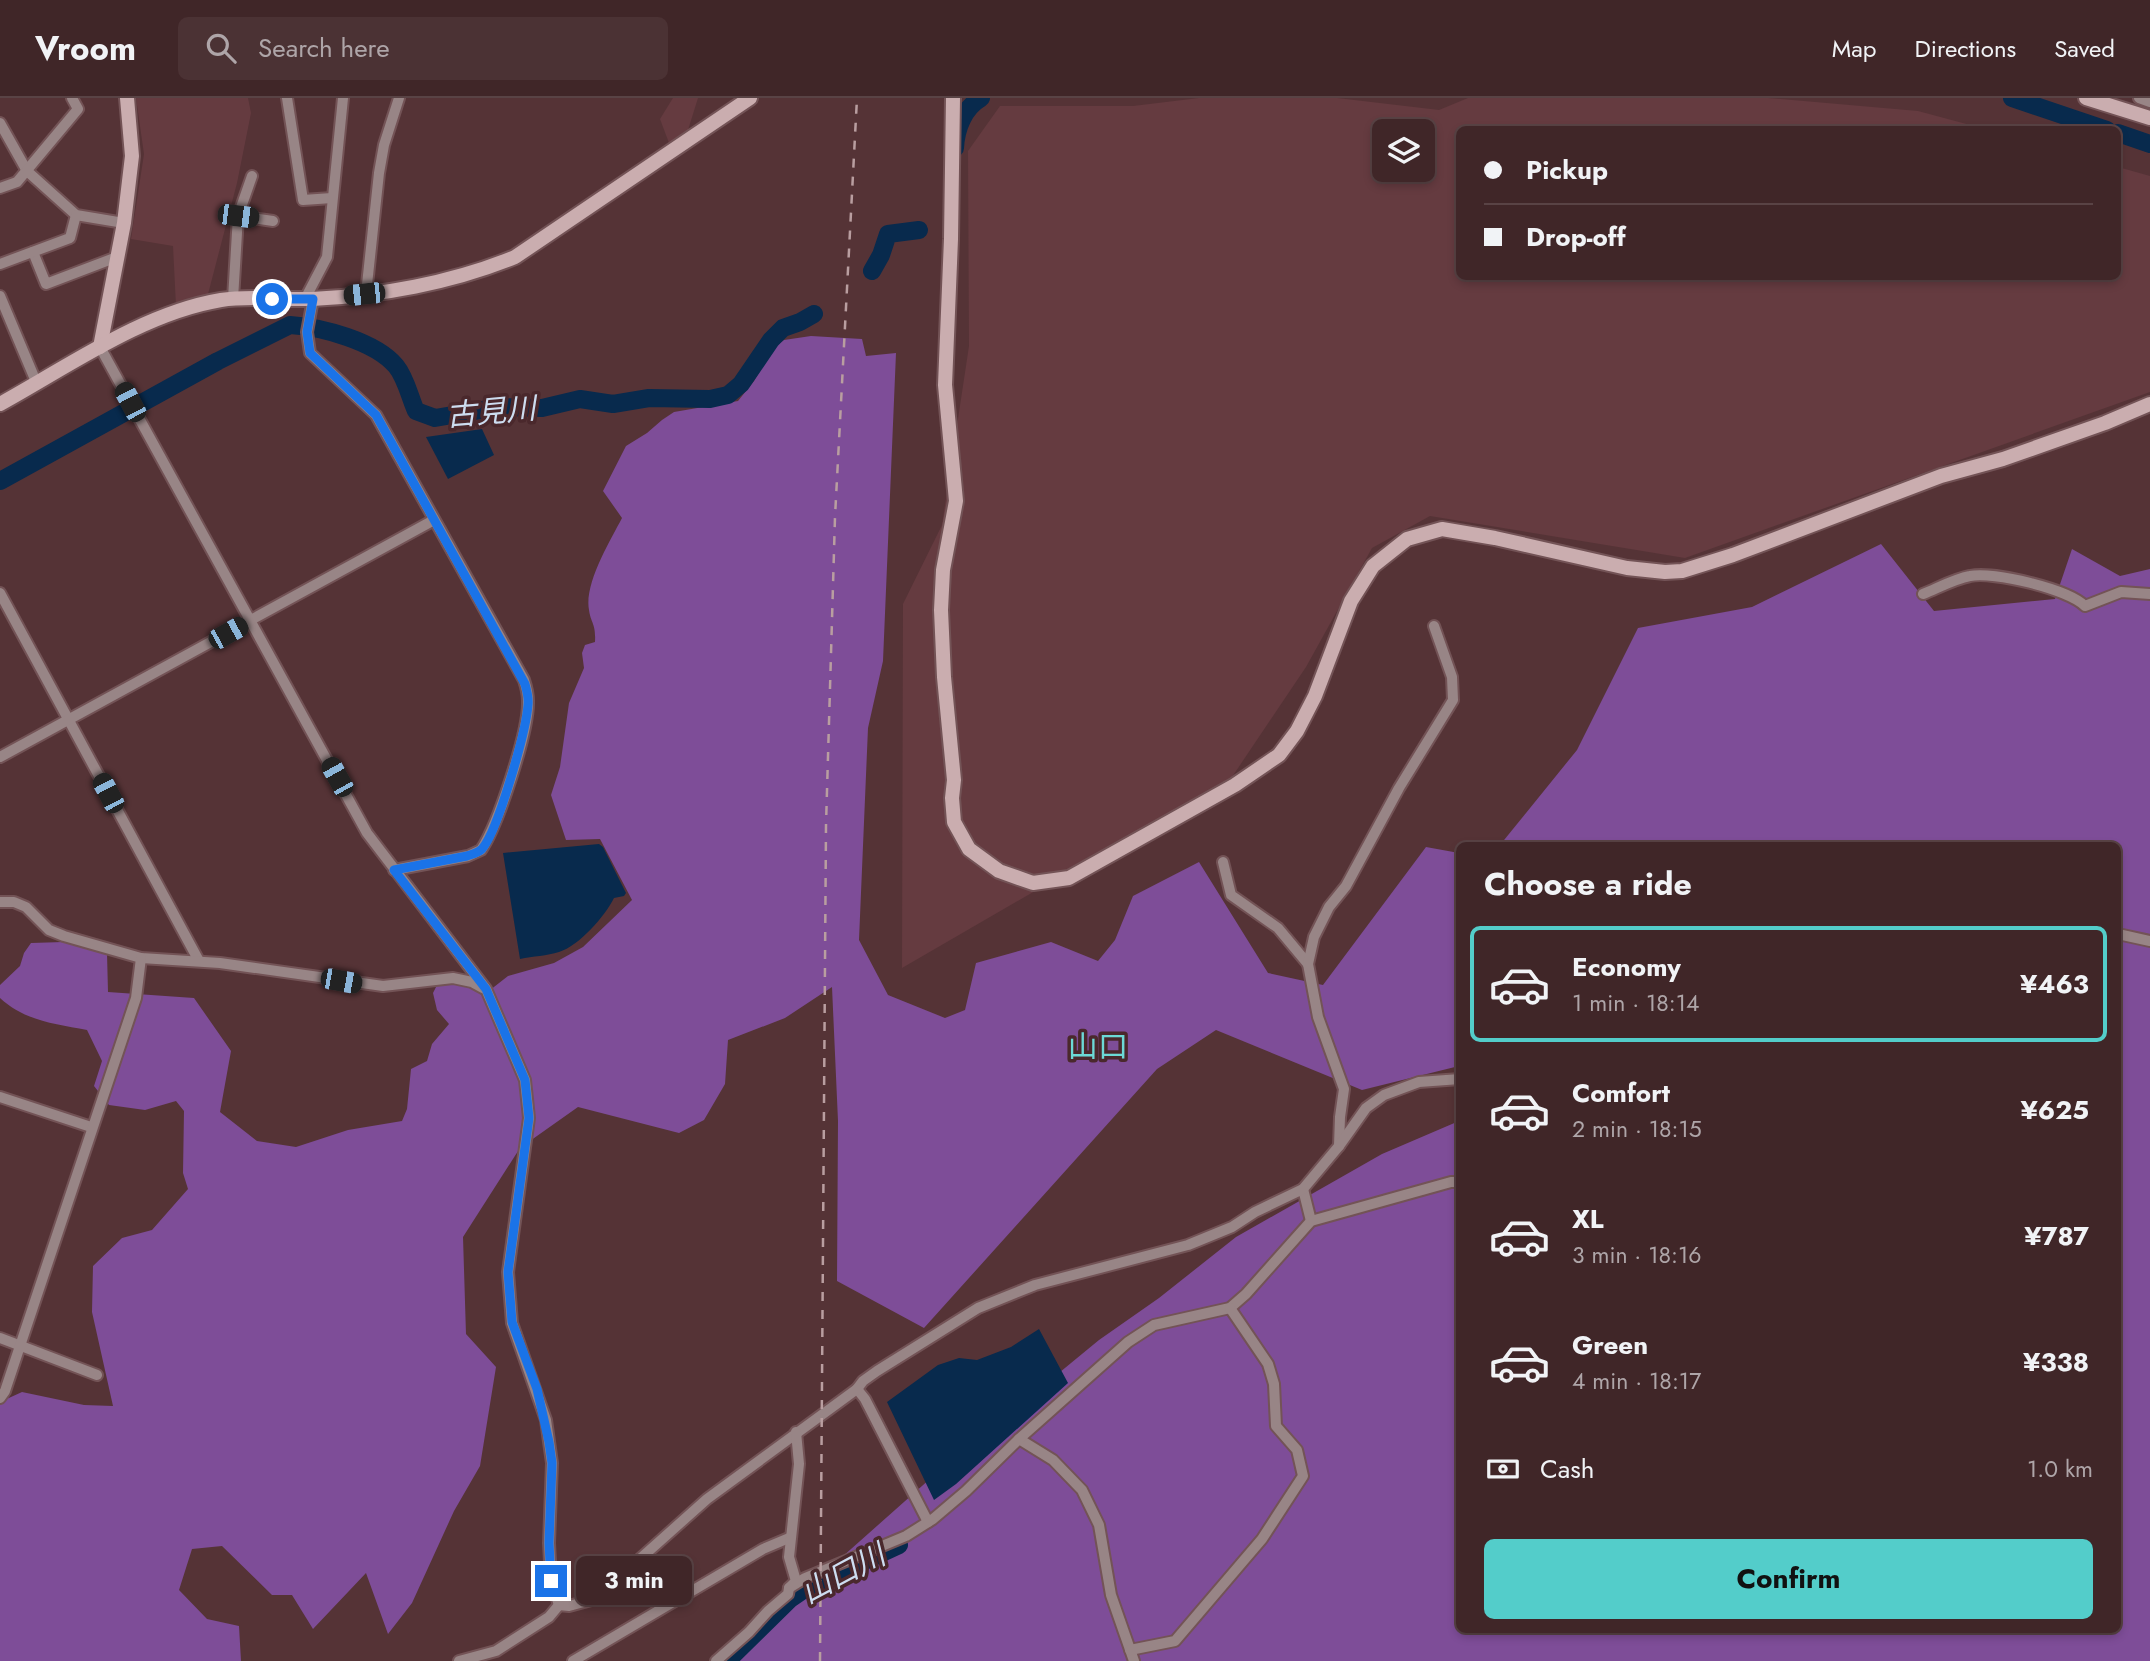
<!DOCTYPE html>
<meta charset="utf-8">
<style>
:root{--surface:#402628;--page:#4b3234;--text:#f1f3f6;--muted:#aea5a8;--line:#594345;--accent:#53cdca}
body{margin:0;font-family:Jost,"Noto Sans JP",sans-serif;background:var(--page);color:var(--text);height:100vh;display:flex;flex-direction:column;font-size:26px;white-space:nowrap}
*{box-sizing:border-box;margin:0}
p{font-size:23px;color:var(--muted)}
.icon{flex:none;width:38px;height:38px;fill:none;stroke:currentColor;stroke-width:2;stroke-linecap:round;stroke-linejoin:round}
.map{position:relative;flex:1;overflow:hidden}
.drawer{position:absolute;left:1456px;top:744px;width:665px;height:791px;display:flex;flex-direction:column;background:var(--surface);border-radius:10px;box-shadow:0 4px 10px #0003,0 0 0 2px var(--line)}
.drawer>*{flex:none}
.top-card{position:absolute;left:1456px;top:28px;width:665px;height:154px;border-radius:10px;box-shadow:0 4px 10px #0003,0 0 0 2px var(--line);display:grid;align-content:center;height:154px;padding:0 28px;background:var(--surface)}
.buttons{position:absolute;left:1372px;top:21px;display:grid;gap:14px}
.buttons a{display:grid;place-items:center;width:63px;height:63px;border-radius:10px;background:var(--surface);box-shadow:0 4px 10px #0003,0 0 0 2px var(--line);font-size:35px}
.end{position:absolute;width:32px;height:32px;margin:-16px;border:9px solid #1a73e8;background:#fff;box-shadow:0 0 0 4px #fff}
.from{border-radius:50%}
.bubble{position:absolute;height:49px;border-radius:10px;background:var(--surface);box-shadow:0 4px 10px #0003,0 0 0 2px var(--line);font-size:23px;font-weight:700;line-height:49px;text-align:center}
.car{position:absolute;width:21px;height:42px;margin:-21px -10px;border-radius:9px;box-shadow:0 0 5px 2px #0007;background:linear-gradient(#222 24%,#8ab4d8 0 40%,#222 0 76%,#8ab4d8 0 86%,#222 0)}
.top-card b{display:flex;align-items:center;gap:24px;height:66px;font-size:26px}
.top-card b+b{border-top:2px solid var(--line)}
.top-card i{width:18px;height:18px;background:var(--text)}
ul{padding:0;list-style:none}
li{display:flex;align-items:center;gap:21px;height:116px;margin:0 14px 10px;padding:0 14px;border:4px solid transparent;border-radius:10px}
li div{flex:1}
li b{display:block;font-size:26px}
li em{font-style:normal;font-weight:700}
li.current{border-color:var(--accent)}
li>.icon{width:63px;height:63px;stroke-width:1.5}
h2{padding:0 28px;font-size:32px;line-height:84px}
.pay{display:flex;align-items:center;gap:18px;height:77px;padding:0 28px;font-size:26px}
.pay p{margin-inline-start:auto}
.primary-button{display:flex;gap:14px;margin-top:auto;padding:14px 28px}
.primary-button a{flex:1;height:80px;border-radius:10px;background:var(--accent);color:#111;font-size:28px;font-weight:700;line-height:80px;text-align:center}
header{display:flex;align-items:center;gap:42px;box-sizing:border-box;height:98px;padding:0 35px;background:var(--surface);border-bottom:2px solid var(--line)}
header strong{font-size:33px}
nav{display:flex;gap:38px;margin-inline-start:auto;font-size:24px}
.search{width:490px;height:63px;background:var(--page);display:flex;align-items:center;gap:18px;box-sizing:border-box;padding:0 24px;border-radius:10px;color:var(--muted);font-size:26px}
.map>svg:first-child{display:block}
</style>
<header>
<strong>Vroom</strong>
<div class="search"><svg class="icon" aria-label="search" viewBox="0 0 24 24"><circle cx="10" cy="10" r="6"/><path d="M15 15l6 6"/></svg>Search here</div>
<nav><a>Map</a><a>Directions</a><a>Saved</a></nav>
</header>
<div class="map">
<svg width="2150" height="1563" viewBox="0 0 2150 1563">
<rect width="100%" height="100%" fill="#553336"/>
<!-- built -->
<g fill="#653b40" fill-rule="evenodd">
<path d="M136,0H248L251,15L237,85L207,200L176,208L173,148L131,141L144,56Z"/>
<path d="M673,0H698L688,32L669,45L660,21Z"/>
<path d="M1199,0H1337L1439,12L1468,0H1768L1918,13L1985,31L1460,32V178H2118V69L2150,78V294L1685,460L1430,418L1372,450L1306,569L1232,679L902,870L903,506L942,427L969,248L968,53L1000,8H1133ZM1384,33H1423V72H1384Z"/>
</g>
<!-- forest -->
<g fill="#7e4d98">
<path d="M811,238L862,241L866,258L896,255L883,563L868,630L859,842L888,897L945,920L965,912L976,865L1051,844L1098,863L1115,842L1133,798L1199,764L1268,875L1323,887L1426,749L1459,755V968L1362,992L1216,932L1157,971L924,1230L837,1183L838,1023L832,889L785,920L728,942L725,986L704,1022L679,1035L578,1009L520,1050L463,1139L466,1236L496,1269L480,1368L454,1413L412,1505L388,1536L366,1475L313,1531L292,1497H272L222,1448L192,1451L179,1492L207,1521L239,1528L241,1563H0V1304L22,1294L84,1307L113,1308L92,1214L93,1168L122,1140L152,1132L188,1091L183,1075L184,1013L176,1003L145,1012L109,1007L94,988L102,963L87,932C55,926 25,923 0,900V887L20,868L24,855L31,845L63,844L107,855L108,894L194,900L231,953L220,1014L257,1043L296,1049L348,1032L402,1023L407,1011L411,971L427,963L432,946L449,926L437,912L433,895L438,885C457,882 469,886 485,896L508,878L554,865L583,849L632,802L600,741L566,742L551,697L560,669L569,605L584,570L582,555L585,547L595,544C596,525 591,526 589,512C584,486 610,443 622,420L603,393L626,348L647,335L662,322L674,314L738,303L754,283L772,251L784,242Z"/>
<path d="M1881,446L1934,513L2055,501L2072,451L2120,478L2150,471V1563H732L824,1475L931,1380L1099,1242L1159,1200L1236,1139L1382,1056L1459,1023L1460,1531H2118V747H1500L1577,652L1638,530L1752,509Z"/>
</g>
<!-- water -->
<g fill="#082a4d">
<path d="M482,331L494,357L448,381L426,339Z"/>
<path d="M599,746L603,749L626,795L624,798L614,800C605,818 579,848 559,854C547,858 533,858 520,861L503,755Z"/>
<path d="M1039,1231L1068,1285L956,1386L934,1402L887,1304L938,1267L959,1260L977,1262L1011,1249Z"/>
</g>
<g fill="none" stroke-linecap="round" stroke-linejoin="round">
<!-- river -->
<g stroke="#082a4d" stroke-width="18">
<path d="M2012,0L2107,32"/>
<path d="M2118,35L2150,46"/>
<path d="M955,50C956,30 964,10 981,0"/>
<path d="M872,173L881,157L888,136L919,132"/>
<path d="M0,383L218,263L290,227C321,229 375,243 396,268C406,280 410,300 416,313L435,320L499,309L542,310L580,301L613,306L649,300L710,301L728,297L741,286L771,242L783,230L800,224L814,216"/>
<path d="M727,1563L790,1501L806,1490L899,1447"/>
</g>
<defs>
<g id="street">
<path d="M287,0L303,102L332,100"/>
<path d="M2139,0L2150,4"/>
<path d="M0,25L27,73L76,117L124,125"/>
<path d="M0,90L17,84L78,11L72,0"/>
<path d="M238,118L273,123"/>
<path d="M33,154L46,186L117,159"/>
<path d="M0,166L70,140L76,117"/>
<path d="M366,196L379,75L384,47L399,0"/>
<path d="M0,198L37,286"/>
<path d="M233,201L238,118L252,78"/>
<path d="M305,201L327,159L343,0"/>
<path d="M313,201L307,234L310,255L376,317L524,582C526,588 528,596 528,603C529,633 498,727 481,752L468,758L394,772"/>
<path d="M100,249L367,735L486,891L525,982L529,1020L508,1174L512,1225L546,1322L552,1365L549,1445L551,1483L559,1507"/>
<path d="M0,495L199,863"/>
<path d="M1923,496C1938,490 1954,481 1970,478C1993,473 2068,491 2085,508L2121,494L2150,496"/>
<path d="M0,659L434,422"/>
<path d="M1223,764L1231,797L1278,830L1308,866"/>
<path d="M0,804H14L26,809L49,832L64,838L141,860L220,865L383,888L453,880L472,884L483,890"/>
<path d="M2118,836L2150,843"/>
<path d="M0,999L91,1029"/>
<path d="M1339,1048L1340,1019L1344,991L1318,919L1308,866L1314,839L1329,809L1346,788L1399,690L1453,602L1452,579L1434,528"/>
<path d="M1303,1091L1311,1123"/>
<path d="M0,1240L97,1277"/>
<path d="M857,1291L865,1301L928,1424"/>
<path d="M0,1300L5,1293L136,900L141,860"/>
<path d="M1019,1341L1053,1362L1082,1392L1099,1427L1111,1497L1134,1563"/>
<path d="M789,1490L805,1480L906,1438L933,1421L966,1393L1019,1341L1128,1244L1154,1227L1230,1210L1246,1196L1311,1123L1451,1084H1460"/>
<path d="M559,1507L569,1508L595,1501L707,1401L857,1291L863,1283L877,1273L978,1210L1035,1187L1188,1147L1232,1129L1255,1114L1303,1091L1339,1048L1366,1010L1384,997L1419,984L1460,981"/>
<path d="M1130,1552L1175,1543L1262,1441L1303,1378L1297,1352L1276,1328L1274,1286L1268,1266L1230,1210"/>
<path d="M459,1563L496,1553L549,1519L559,1507"/>
<path d="M573,1563L763,1451L789,1440"/>
<path d="M716,1563L749,1534L768,1513L788,1496L789,1490L796,1483L789,1459L799,1366L796,1334"/>
</g>
<g id="secondary">
<path d="M953,0L951,141L945,287L956,403L943,472L941,512L944,579L954,682L952,700L954,724L969,751L999,773L1033,785L1069,780L1235,687L1279,657L1297,633L1315,598L1351,503L1373,468L1407,441L1442,431L1495,440L1627,470L1665,474L1682,473L1733,457L1941,378L2003,361L2105,325L2150,306"/>
<path d="M2086,0L2150,20"/>
<path d="M100,249L124,125L132,58L127,0"/>
<path d="M0,306C69,268 143,215 221,202C250,197 282,202 312,201C379,198 452,185 515,159L750,0"/>
</g>
</defs>
<!-- street casing -->
<use href="#street" stroke="#735356" stroke-width="14"/>
<!-- secondary casing -->
<use href="#secondary" stroke="#735356" stroke-width="18"/>
<!-- street -->
<use href="#street" stroke="#988586" stroke-width="10"/>
<!-- secondary -->
<use href="#secondary" stroke="#caadaf" stroke-width="14"/>
<!-- rail -->
<path stroke="#b99ea0" stroke-width="2.5" stroke-dasharray="9 9" stroke-linecap="butt" d="M820,1563L826,727L835,419L857,0"/>
</g>
<g fill="none" stroke-linecap="round" stroke-linejoin="round">
<!-- route -->
<path stroke="#1a73e8" stroke-width="9" d="M272,201H313L307,234L310,255L376,317L525,586C527,593 529,600 528,607C526,633 498,733 482,751C478,755 473,756 467,758L394,772L486,891L525,982L529,1020L508,1174L512,1224L537,1291L549,1344L552,1365L549,1445L551,1483"/>
</g>
<g text-anchor="middle" stroke-width="7" stroke-linejoin="round" paint-order="stroke">
<!-- water labels -->
<g font-size="30" font-style="italic" fill="#cdddf0" stroke="#4a282c">
<text transform="translate(491 314) rotate(-5)" y="10">古見川</text>
<text transform="translate(843 1476) rotate(-28)" y="10">山口川</text>
</g>
<!-- neighbourhood labels -->
<g font-size="30" fill="#6cd9d6" stroke="#4a282c">
<text x="1098" y="959">山口</text>
</g>
</g>
</svg>
<div class="buttons">
<a><svg class="icon" aria-label="layers" viewBox="0 0 24 24"><path d="M12 4l9 5-9 5-9-5zM3 14l9 5 9-5"/></svg></a>
</div>
<i class="end from" style="left:272px;top:201px"></i>
<i class="end" style="left:551px;top:1483px"></i>
<div class="bubble" style="left:576px;top:1458px;width:116px">3 min</div>
<i class="car" style="left:238px;top:118px;rotate:97deg"></i>
<i class="car" style="left:364px;top:196px;rotate:264deg"></i>
<i class="car" style="left:130px;top:304px;rotate:332deg"></i>
<i class="car" style="left:228px;top:535px;rotate:61deg"></i>
<i class="car" style="left:337px;top:679px;rotate:331deg"></i>
<i class="car" style="left:108px;top:695px;rotate:332deg"></i>
<i class="car" style="left:341px;top:883px;rotate:100deg"></i>
<div class="top-card">
<b><i class="from"></i>Pickup</b>
<b><i></i>Drop-off</b>
</div>
<section class="drawer">
<h2>Choose a ride</h2>
<ul>
<li class="current"><svg class="icon" aria-label="car" viewBox="0 0 24 24"><path d="M5 17H2v-5l4-1 3-4h7l3 4 3 1v5h-3M9 17h6M6 11h13"/><circle cx="7" cy="17" r="2"/><circle cx="17" cy="17" r="2"/></svg><div><b>Economy</b><p>1 min · 18:14</p></div><em>¥463</em></li>
<li><svg class="icon" aria-label="car" viewBox="0 0 24 24"><path d="M5 17H2v-5l4-1 3-4h7l3 4 3 1v5h-3M9 17h6M6 11h13"/><circle cx="7" cy="17" r="2"/><circle cx="17" cy="17" r="2"/></svg><div><b>Comfort</b><p>2 min · 18:15</p></div><em>¥625</em></li>
<li><svg class="icon" aria-label="car" viewBox="0 0 24 24"><path d="M5 17H2v-5l4-1 3-4h7l3 4 3 1v5h-3M9 17h6M6 11h13"/><circle cx="7" cy="17" r="2"/><circle cx="17" cy="17" r="2"/></svg><div><b>XL</b><p>3 min · 18:16</p></div><em>¥787</em></li>
<li><svg class="icon" aria-label="car" viewBox="0 0 24 24"><path d="M5 17H2v-5l4-1 3-4h7l3 4 3 1v5h-3M9 17h6M6 11h13"/><circle cx="7" cy="17" r="2"/><circle cx="17" cy="17" r="2"/></svg><div><b>Green</b><p>4 min · 18:17</p></div><em>¥338</em></li>
</ul>
<div class="pay"><svg class="icon" aria-label="cash" viewBox="0 0 24 24"><path d="M3 7h18v10H3z"/><circle cx="12" cy="12" r="2"/></svg>Cash<p>1.0 km</p></div>
<div class="primary-button"><a>Confirm</a></div>
</section>
</div>
